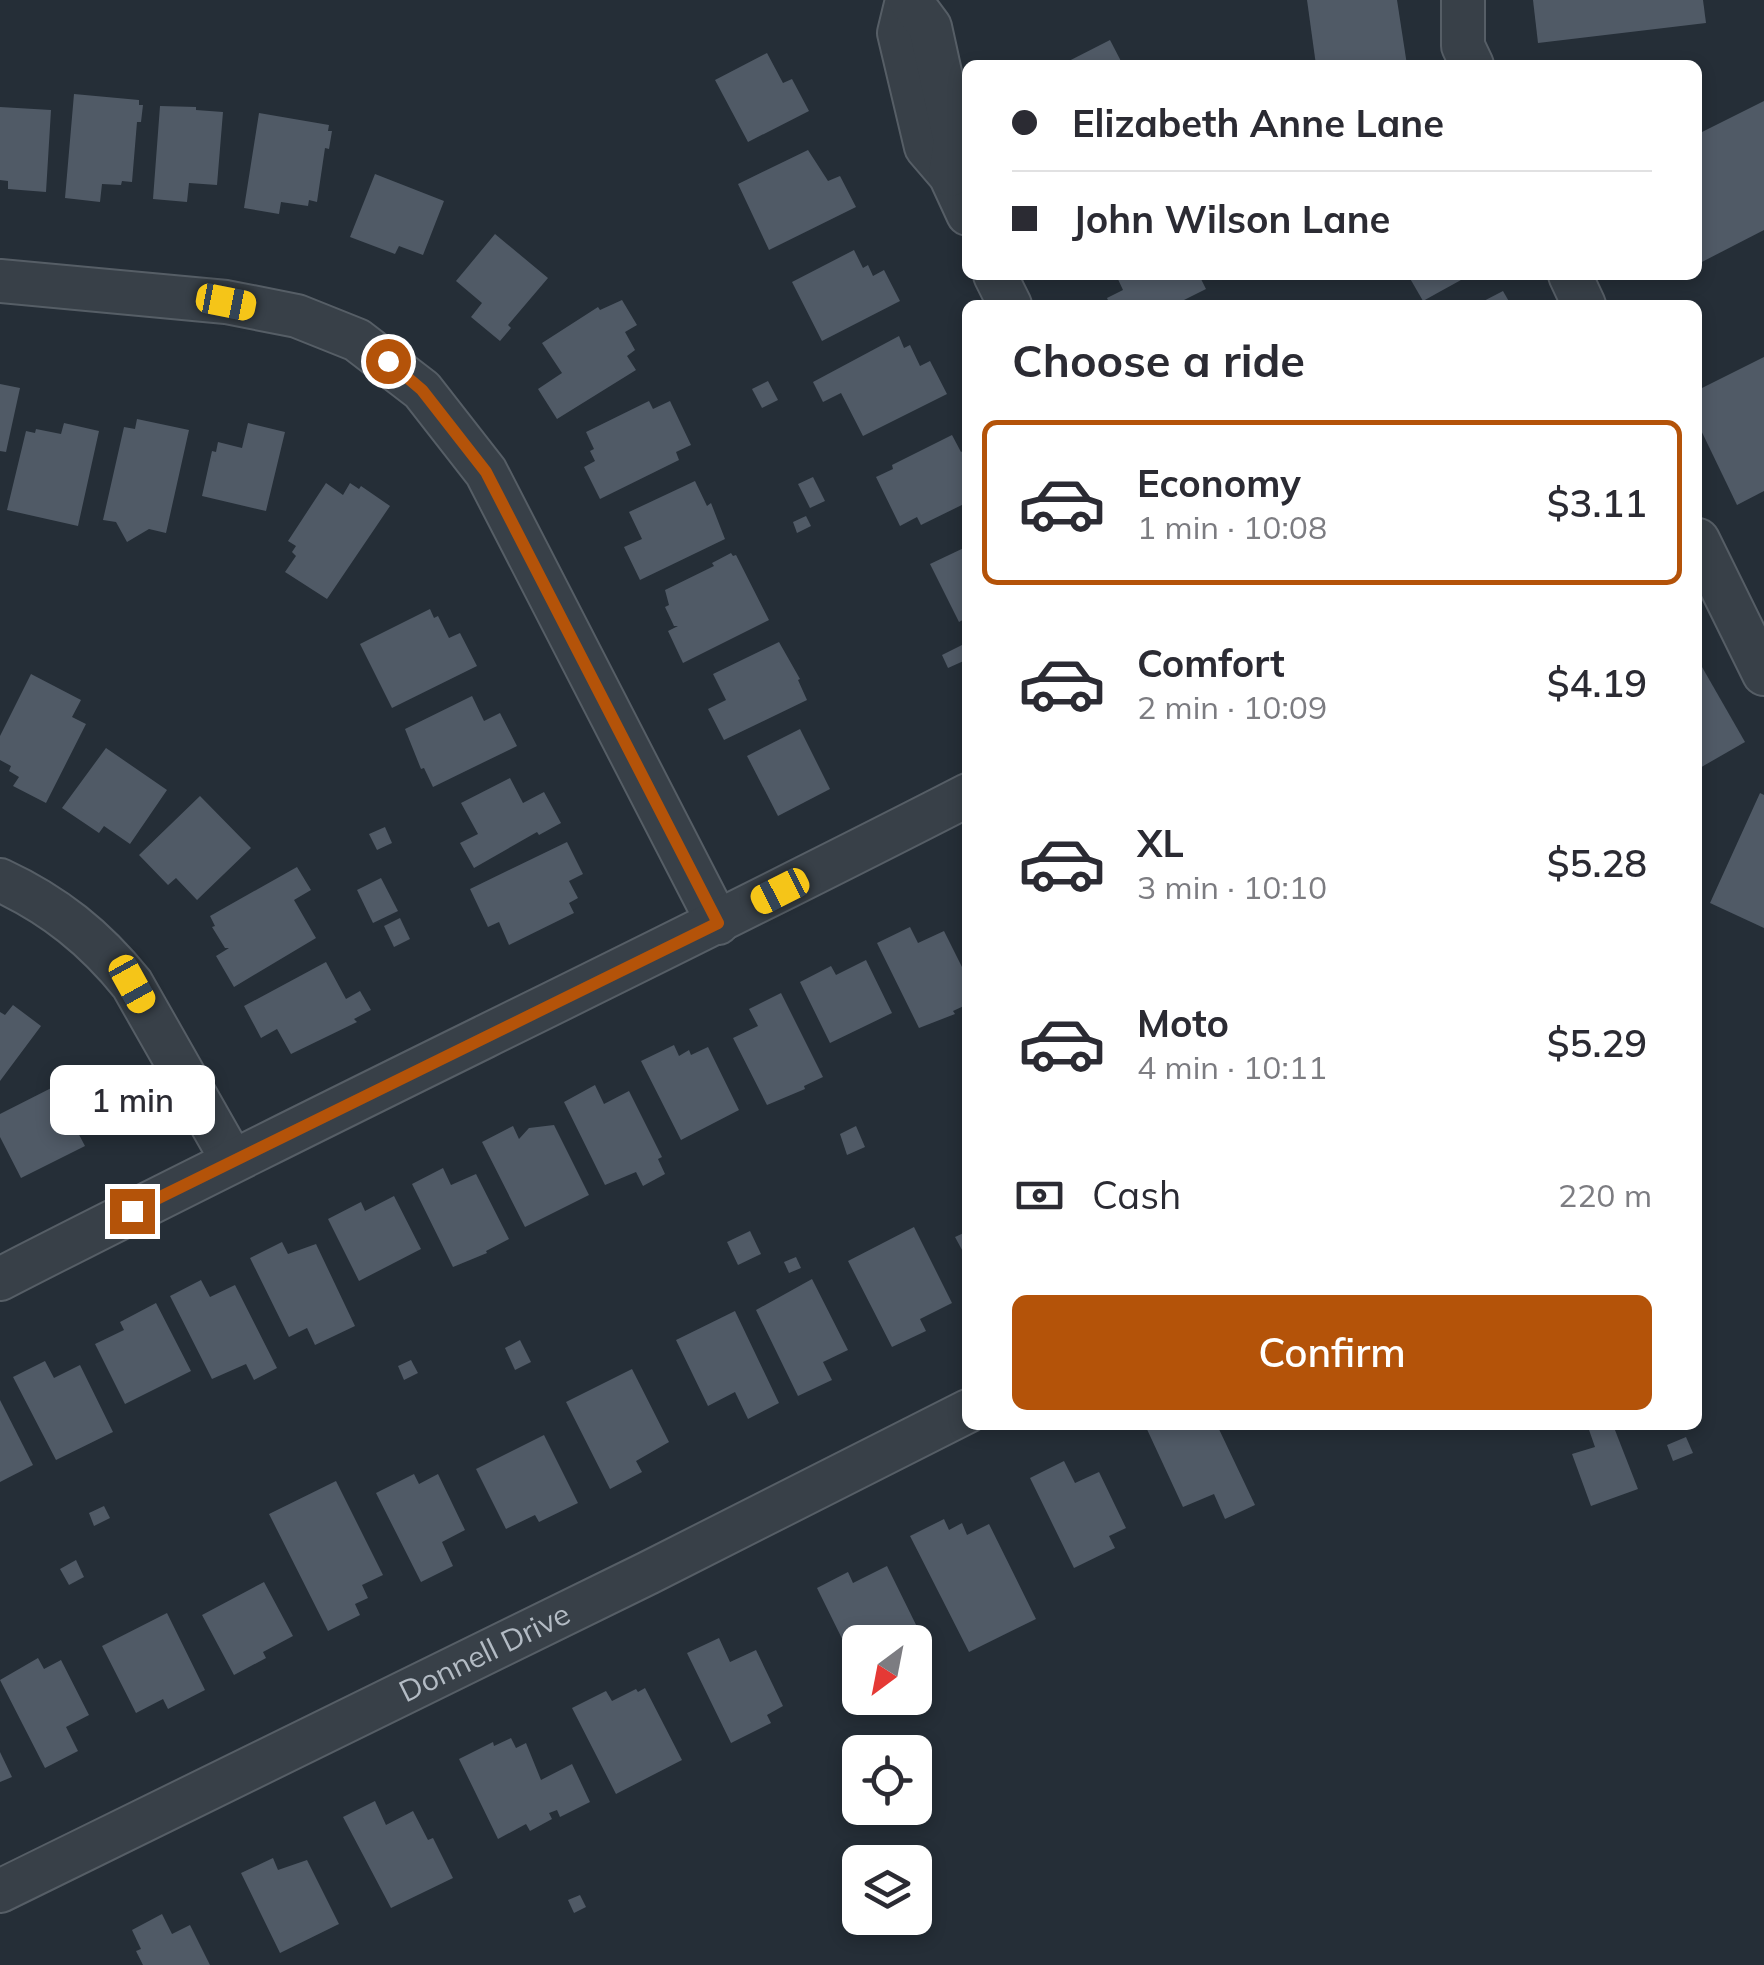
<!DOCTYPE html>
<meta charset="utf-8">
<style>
:root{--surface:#fff;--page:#f7f7f7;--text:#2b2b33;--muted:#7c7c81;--line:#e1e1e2;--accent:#b45309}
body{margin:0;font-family:Mulish,sans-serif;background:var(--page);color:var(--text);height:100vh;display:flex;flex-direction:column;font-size:38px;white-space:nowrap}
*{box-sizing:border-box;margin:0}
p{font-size:32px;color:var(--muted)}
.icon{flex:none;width:55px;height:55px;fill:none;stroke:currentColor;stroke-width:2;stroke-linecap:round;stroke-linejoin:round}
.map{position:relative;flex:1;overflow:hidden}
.drawer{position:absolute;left:962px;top:300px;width:740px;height:1130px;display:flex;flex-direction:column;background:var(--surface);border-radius:15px;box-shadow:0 5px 15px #0003}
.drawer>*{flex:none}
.top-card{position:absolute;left:962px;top:60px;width:740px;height:220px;border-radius:15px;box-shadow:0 5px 15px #0003;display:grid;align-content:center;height:220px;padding:0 50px;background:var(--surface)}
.needle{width:65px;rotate:212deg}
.controls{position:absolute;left:842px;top:1625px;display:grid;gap:20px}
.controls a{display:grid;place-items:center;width:90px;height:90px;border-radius:15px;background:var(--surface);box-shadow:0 5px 15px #0003;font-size:50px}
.end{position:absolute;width:45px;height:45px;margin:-22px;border:12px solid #b45309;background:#fff;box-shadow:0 0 0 5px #fff}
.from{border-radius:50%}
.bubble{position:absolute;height:70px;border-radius:15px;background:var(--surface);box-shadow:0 5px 15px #0003;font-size:32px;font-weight:600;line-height:70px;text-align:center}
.car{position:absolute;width:30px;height:60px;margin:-30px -15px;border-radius:12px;box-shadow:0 0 8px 2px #0007;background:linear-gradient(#f5c518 24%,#345 0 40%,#f5c518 0 76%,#345 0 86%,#f5c518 0)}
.top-card b{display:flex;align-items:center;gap:35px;height:95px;font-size:38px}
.top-card b+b{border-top:2px solid var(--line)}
.top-card i{width:25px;height:25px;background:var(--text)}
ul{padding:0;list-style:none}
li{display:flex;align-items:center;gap:30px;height:165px;margin:0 20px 15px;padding:0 30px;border:5px solid transparent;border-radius:15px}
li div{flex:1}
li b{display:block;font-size:38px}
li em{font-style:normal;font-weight:600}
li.active{border-color:var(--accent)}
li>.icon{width:90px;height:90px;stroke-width:1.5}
h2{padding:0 50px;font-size:45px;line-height:120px}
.pay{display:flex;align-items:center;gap:25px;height:110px;padding:0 50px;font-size:38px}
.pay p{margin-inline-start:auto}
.primary-button{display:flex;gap:20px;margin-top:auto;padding:20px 50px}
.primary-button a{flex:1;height:115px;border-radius:15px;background:var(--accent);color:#fff;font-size:40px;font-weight:600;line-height:115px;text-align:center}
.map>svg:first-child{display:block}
</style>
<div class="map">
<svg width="1764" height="1965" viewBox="0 0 1764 1965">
<rect width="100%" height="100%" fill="#252e37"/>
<!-- building -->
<g fill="#505a66">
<path d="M1307,0H1397L1407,65H1316Z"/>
<path d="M1533,0H1703L1706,23L1538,43Z"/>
<path d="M1110,40L1123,65H1061Z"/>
<path d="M767,53L783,83L792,79L809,111L748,142L715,80Z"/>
<path d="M74,94L139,100V105H143L141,122H137L132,182L122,181L121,185L102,184L100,202L65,198Z"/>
<path d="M1764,101V230L1698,264V134Z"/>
<path d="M160,106L196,107V110L223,112L217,185L189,183L187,202L153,199Z"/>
<path d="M0,107L51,110L46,192L8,189V181L0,180Z"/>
<path d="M259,113L329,125L328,131H332L329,149L325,148L317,202L309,200L308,206L281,202L279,214L244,208Z"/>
<path d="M808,150L828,181L840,176L856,207L769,250L738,184Z"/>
<path d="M375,174L444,201L423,255L399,246L395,254L350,237Z"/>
<path d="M495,234L548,278L508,325L511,328L500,341L471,317L482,303L456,281Z"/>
<path d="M854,250L863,268L868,265L873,276L884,270L900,301L822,341L792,282Z"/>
<path d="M1116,275H1199L1206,289L1174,305H1110L1107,298L1123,290Z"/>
<path d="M1408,275H1470L1423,301Z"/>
<path d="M1503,291L1511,305H1476Z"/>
<path d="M622,300L637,325L625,332L635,350L627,356L636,370L557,419L538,389L562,373L542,343L598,307L600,310Z"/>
<path d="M899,336L904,348L910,345L920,366L930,361L947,394L863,436L841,393L823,402L813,382Z"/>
<path d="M1764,357V491L1737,505L1698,424V390Z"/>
<path d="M768,381L778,400L762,408L752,389Z"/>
<path d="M0,384L20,388L6,452L0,451Z"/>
<path d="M649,401L653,409L670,401L691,445L676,452L679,460L600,499L584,467L595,461L590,451L594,449L586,432Z"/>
<path d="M137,419L189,430L166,533L149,529L127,542L116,522L103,520L124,427L135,429Z"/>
<path d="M64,423L99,431L78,526L7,510L26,431L35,433L36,429L61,434Z"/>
<path d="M248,423L285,432L266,511L202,496L212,451L216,452L218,442L242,448Z"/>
<path d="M952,435L961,452L966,449L968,452V502L921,525L917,517L900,526L876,477L893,469L892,465Z"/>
<path d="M813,477L825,501L810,508L798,484Z"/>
<path d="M695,481L707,506L711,503L725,539L640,580L624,547L642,539L629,512Z"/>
<path d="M326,483L343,495L350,483L359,489L361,486L390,506L327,599L285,572L296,556L292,552L296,546L288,541Z"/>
<path d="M806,516L811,526L797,533L793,522Z"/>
<path d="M968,546V617L959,622L930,564Z"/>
<path d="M731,553L733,556L736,555L769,620L683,663L668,631L678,626H674L665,607L669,605L665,590L714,566L712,563Z"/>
<path d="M430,609L434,618L438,616L449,638L460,633L477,666L392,708L360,644Z"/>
<path d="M779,642L800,679L798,680L807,700L724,740L708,709L726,700L713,674Z"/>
<path d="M966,643L968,659L948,668L942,655Z"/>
<path d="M1698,660L1745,742L1698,769Z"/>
<path d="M31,674L81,700L72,717L86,724L46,803L13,786L19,777L9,771L11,766L0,760V736Z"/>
<path d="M472,696L484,721L500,713L517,746L433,787L424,768L421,769L405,729Z"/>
<path d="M800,729L830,789L778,816L747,756Z"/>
<path d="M106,748L167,790L130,844L104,826L99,833L62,808Z"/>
<path d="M510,778L523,803L544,792L561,823L539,835L537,832L474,868L460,843L478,834L461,803Z"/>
<path d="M1760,793L1764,795V928L1710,903Z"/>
<path d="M200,796L251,848L197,900L176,878L168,885L139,855Z"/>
<path d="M385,827L392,843L377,850L369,834Z"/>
<path d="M567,842L583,874L569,881L578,898L569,903L574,913L509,945L499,922L488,927L470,889Z"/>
<path d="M297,867L311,890L294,900L316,938L234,987L216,956L229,948H225L212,927L215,926L210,916Z"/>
<path d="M381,878L398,911L373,923L357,890Z"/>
<path d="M400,918L410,939L394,947L384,926Z"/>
<path d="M910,927L918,943L944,931L968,979V1004L953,1011L955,1014L919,1028L877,943Z"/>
<path d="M866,960L892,1013L830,1043L800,982L831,966L836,975Z"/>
<path d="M326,962L346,999L360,991L371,1010L354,1019L357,1022L291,1054L277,1029L261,1038L244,1006Z"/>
<path d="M781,993L823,1077L804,1086L805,1089L767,1105L733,1038L758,1026L749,1009Z"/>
<path d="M13,1005L41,1026L0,1081V1012L5,1015Z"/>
<path d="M674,1045L679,1056L689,1050L691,1055L708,1047L739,1110L681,1140L641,1061Z"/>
<path d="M69,1079L85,1112L76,1117L80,1126L76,1129L85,1146L21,1178L0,1137V1114Z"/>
<path d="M595,1085L604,1104L629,1091L662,1157L658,1159L665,1174L643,1186L636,1172L605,1185L564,1102Z"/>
<path d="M554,1125L589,1195L525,1227L482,1142L513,1126L519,1139L529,1128Z"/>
<path d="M856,1126L865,1147L847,1155L840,1134Z"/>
<path d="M443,1168L451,1185L476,1174L509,1239L486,1251L487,1253L453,1267L412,1184Z"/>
<path d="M394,1196L421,1249L359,1281L328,1219L361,1202L365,1211Z"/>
<path d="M914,1227L952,1303L920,1319L926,1331L892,1347L848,1261Z"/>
<path d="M750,1231L761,1254L738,1265L727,1242Z"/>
<path d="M968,1231V1261L955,1237Z"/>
<path d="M282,1242L288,1254L316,1244L355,1326L315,1345L307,1328L289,1337L250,1258Z"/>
<path d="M796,1257L801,1268L789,1273L784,1262Z"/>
<path d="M812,1279L848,1350L823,1362L832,1380L798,1396L756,1310Z"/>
<path d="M201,1280L210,1297L235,1285L277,1368L254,1380L246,1364L212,1379L170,1296Z"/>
<path d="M156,1303L191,1371L125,1404L95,1344L124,1330L120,1322Z"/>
<path d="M735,1311L779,1403L748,1419L735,1392L708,1406L676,1340Z"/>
<path d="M520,1340L531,1362L515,1370L505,1348Z"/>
<path d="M411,1360L418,1373L404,1380L398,1366Z"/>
<path d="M45,1361L54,1378L80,1365L113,1432L56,1460L13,1377Z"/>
<path d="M632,1369L669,1442L636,1461L642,1472L610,1489L566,1402Z"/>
<path d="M0,1400L33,1465L0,1482Z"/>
<path d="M1145,1425H1217L1255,1505L1225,1519L1214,1494L1183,1507Z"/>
<path d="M1594,1425H1613L1638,1489L1591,1506L1572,1454L1595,1447L1588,1427Z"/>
<path d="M544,1435L578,1503L539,1522L535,1515L506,1529L476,1469Z"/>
<path d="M1686,1437L1693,1453L1673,1461L1667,1445Z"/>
<path d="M1064,1461L1075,1483L1099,1472L1126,1528L1109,1536L1115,1548L1074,1568L1030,1478Z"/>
<path d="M414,1474L419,1484L438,1474L465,1530L442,1542L453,1566L421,1582L376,1493Z"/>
<path d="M336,1481L383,1575L362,1585L368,1598L355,1604L360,1615L328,1631L269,1514Z"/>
<path d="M104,1506L110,1518L94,1526L89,1513Z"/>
<path d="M944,1519L949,1530L962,1523L967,1535L989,1524L1036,1619L969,1652L910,1536Z"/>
<path d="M76,1560L84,1577L69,1585L60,1569Z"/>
<path d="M887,1566L924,1641L915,1646V1642H860V1675L817,1588L848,1572L853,1583Z"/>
<path d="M264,1582L293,1636L263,1652L266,1658L234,1675L202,1615Z"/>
<path d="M167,1613L205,1690L168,1709L163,1699L136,1713L102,1646Z"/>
<path d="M719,1638L730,1662L756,1650L783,1706L767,1715L771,1723L731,1743L687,1653Z"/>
<path d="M38,1658L44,1669L61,1660L89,1715L66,1727L78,1751L45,1768L0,1680Z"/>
<path d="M645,1688L682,1760L616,1794L572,1708L606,1691L612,1701L636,1689L638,1692Z"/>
<path d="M511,1738L516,1748L526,1743L541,1780L572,1764L590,1802L560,1817L557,1810L549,1813L552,1819L530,1831L526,1824L498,1839L459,1759L493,1742L494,1746Z"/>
<path d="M0,1752L12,1777L0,1782Z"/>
<path d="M375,1801L386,1825L413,1811L428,1840L433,1838L453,1878L391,1908L343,1817Z"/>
<path d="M273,1858L278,1870L307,1860L339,1924L280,1953L241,1873Z"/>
<path d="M580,1895L586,1907L574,1913L568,1900Z"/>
<path d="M162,1914L172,1934L190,1925L210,1965H143L136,1951L141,1949L132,1930Z"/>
</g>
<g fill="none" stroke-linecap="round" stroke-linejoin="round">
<defs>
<g id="minor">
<path d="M907,0L899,33L926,147L950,175L968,214"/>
<path d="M910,0L930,27L955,141L950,175"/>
<path d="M1463,0V46L1472,65"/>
<path d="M995,275L1010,305"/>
<path d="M1570,275L1584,305"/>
<path d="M0,281L226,302L297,316L357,340L422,390L486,472L718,923"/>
<path d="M1698,540L1764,674"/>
<path d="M0,880C54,905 95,938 132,984L232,1160"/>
<path d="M0,1279C321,1114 647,960 968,795"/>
<path id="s1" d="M0,1891L648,1573L968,1411"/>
</g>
</defs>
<!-- minor casing -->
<use href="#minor" stroke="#565e66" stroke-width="46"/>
<!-- minor -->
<use href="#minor" stroke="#384048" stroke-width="42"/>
</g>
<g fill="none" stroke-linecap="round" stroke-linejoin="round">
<!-- route -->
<path stroke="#b45309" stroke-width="12" d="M132,1211L718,923L486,472L422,390L388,361"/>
</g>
<g text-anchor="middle" stroke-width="8" stroke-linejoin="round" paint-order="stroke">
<!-- street labels -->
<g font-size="30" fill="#b3bbc4" stroke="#1d252d">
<text dy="10" stroke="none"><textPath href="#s1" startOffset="540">Donnell Drive</textPath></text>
</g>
</g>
</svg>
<div class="controls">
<a><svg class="needle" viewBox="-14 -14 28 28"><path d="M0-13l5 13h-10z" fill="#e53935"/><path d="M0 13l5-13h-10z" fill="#7c7c81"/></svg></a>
<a><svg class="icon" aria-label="locate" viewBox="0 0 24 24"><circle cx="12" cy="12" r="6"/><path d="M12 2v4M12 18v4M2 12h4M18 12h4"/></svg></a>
<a><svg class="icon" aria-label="layers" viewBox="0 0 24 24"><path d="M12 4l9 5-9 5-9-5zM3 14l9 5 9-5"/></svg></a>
</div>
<i class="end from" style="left:388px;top:361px"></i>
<i class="end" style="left:132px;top:1211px"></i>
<div class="bubble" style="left:50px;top:1065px;width:165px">1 min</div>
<i class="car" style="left:226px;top:302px;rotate:101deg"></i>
<i class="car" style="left:780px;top:891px;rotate:243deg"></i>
<i class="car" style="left:132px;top:984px;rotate:151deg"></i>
<div class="top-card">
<b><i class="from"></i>Elizabeth Anne Lane</b>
<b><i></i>John Wilson Lane</b>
</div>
<section class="drawer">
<h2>Choose a ride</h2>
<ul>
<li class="active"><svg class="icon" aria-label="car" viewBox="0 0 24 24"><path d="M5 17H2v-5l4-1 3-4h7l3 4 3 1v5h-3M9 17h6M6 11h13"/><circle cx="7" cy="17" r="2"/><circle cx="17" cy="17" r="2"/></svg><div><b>Economy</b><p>1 min · 10:08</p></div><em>$3.11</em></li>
<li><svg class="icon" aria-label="car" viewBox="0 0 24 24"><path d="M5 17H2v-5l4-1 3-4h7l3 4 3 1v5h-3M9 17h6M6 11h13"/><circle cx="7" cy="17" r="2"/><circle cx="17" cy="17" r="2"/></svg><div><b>Comfort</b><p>2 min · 10:09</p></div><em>$4.19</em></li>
<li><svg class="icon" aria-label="car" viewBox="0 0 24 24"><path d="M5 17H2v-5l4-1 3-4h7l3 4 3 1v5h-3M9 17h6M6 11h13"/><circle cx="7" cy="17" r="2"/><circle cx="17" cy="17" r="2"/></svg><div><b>XL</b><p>3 min · 10:10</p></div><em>$5.28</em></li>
<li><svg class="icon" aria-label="car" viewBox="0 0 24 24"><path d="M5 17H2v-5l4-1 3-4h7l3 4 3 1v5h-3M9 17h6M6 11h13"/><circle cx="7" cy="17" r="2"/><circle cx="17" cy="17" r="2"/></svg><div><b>Moto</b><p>4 min · 10:11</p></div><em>$5.29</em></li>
</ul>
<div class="pay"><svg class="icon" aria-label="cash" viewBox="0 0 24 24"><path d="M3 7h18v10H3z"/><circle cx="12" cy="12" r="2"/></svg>Cash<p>220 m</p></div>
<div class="primary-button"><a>Confirm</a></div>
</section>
</div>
